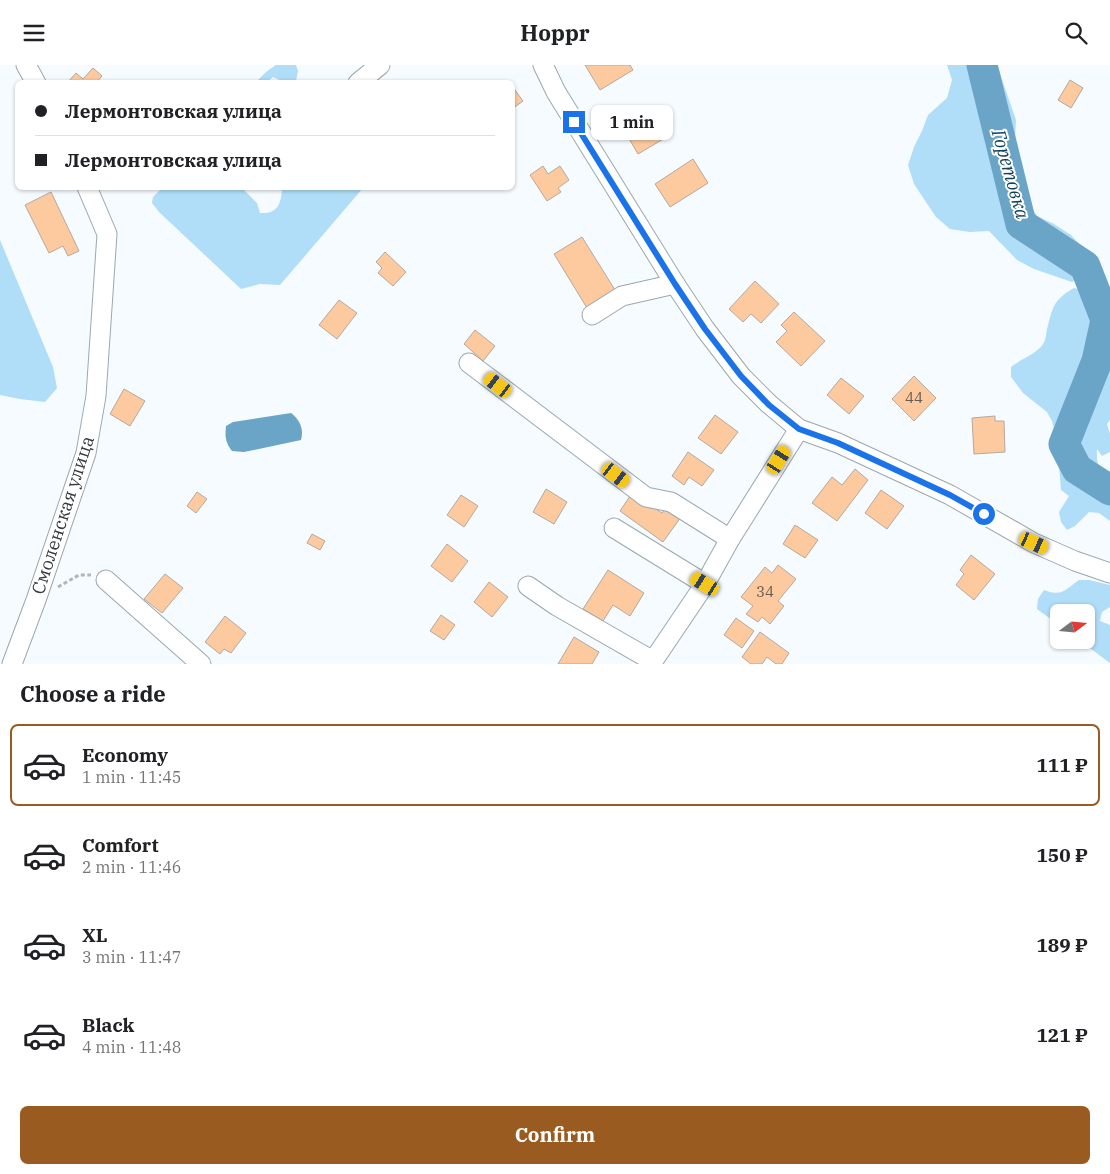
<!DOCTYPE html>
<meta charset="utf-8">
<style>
:root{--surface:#fff;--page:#f6f6f6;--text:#202124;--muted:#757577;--line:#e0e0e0;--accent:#995b20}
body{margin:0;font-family:"IBM Plex Serif",serif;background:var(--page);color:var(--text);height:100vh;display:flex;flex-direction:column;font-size:19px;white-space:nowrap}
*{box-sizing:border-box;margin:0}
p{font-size:16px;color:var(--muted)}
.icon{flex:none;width:28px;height:28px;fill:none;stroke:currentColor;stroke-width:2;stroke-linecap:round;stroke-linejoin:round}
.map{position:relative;height:599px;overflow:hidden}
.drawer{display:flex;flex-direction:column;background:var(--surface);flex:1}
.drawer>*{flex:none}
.banner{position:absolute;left:15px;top:15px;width:500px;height:110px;border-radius:8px;box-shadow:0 1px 4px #0004;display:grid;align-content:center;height:110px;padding:0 20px;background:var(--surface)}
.needle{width:32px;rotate:74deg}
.tools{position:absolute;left:1050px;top:539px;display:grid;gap:10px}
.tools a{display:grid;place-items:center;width:45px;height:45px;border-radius:8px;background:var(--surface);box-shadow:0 1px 4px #0004;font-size:25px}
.end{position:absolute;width:22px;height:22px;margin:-11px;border:6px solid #1a73e8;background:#fff;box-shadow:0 0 0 2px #fff}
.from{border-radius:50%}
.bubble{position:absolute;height:35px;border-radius:8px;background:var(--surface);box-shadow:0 1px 4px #0004;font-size:16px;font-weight:800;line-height:35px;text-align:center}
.car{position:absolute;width:15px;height:30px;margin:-15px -8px;border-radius:6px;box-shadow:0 0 4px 1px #0007;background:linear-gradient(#f5c518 24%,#345 0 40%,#f5c518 0 76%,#345 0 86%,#f5c518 0)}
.banner b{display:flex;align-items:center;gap:18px;height:48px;font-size:19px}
.banner b+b{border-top:1px solid var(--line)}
.banner i{width:12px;height:12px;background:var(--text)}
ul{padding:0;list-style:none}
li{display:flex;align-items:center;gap:15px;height:82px;margin:0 10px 8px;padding:0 10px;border:2px solid transparent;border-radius:8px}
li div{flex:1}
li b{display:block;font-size:19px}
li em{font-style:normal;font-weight:800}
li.current{border-color:var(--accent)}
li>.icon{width:45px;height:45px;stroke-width:1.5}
h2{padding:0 20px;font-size:22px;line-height:60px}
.cta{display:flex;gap:10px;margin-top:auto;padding:10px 20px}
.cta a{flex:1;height:58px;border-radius:8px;background:var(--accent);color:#fff;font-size:20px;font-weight:800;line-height:58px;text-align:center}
header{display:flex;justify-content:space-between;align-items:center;height:65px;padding:0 20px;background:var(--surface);font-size:22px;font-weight:800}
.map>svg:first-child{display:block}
</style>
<header><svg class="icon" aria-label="menu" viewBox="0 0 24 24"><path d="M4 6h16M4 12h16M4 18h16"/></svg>Hoppr<svg class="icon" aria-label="search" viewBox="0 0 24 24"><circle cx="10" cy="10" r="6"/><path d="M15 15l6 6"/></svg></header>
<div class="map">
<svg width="1110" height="599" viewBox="0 0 1110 599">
<rect width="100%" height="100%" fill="#f5fbff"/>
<!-- green -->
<g fill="#b0ddf7">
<path d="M276,0H296L298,6L296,16L284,17L273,12L267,17H256L266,7Z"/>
<path d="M947,0H997L1016,55L1014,94L1019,114L1026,133L1037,151L1054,159L1071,170L1084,184L1088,205L1072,217L1034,204L1017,195L989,166L970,167L950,164L936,152L914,119L908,100L914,82L922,66L928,50L947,33L952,15Z"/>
<path d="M162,123H242L257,138L260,148C277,149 281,140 282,124L284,123H363L280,220L260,219L241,224L159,147L152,138L153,132Z"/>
<path d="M0,175L53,302L57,323L45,337L20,334L0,330Z"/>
<path d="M1074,223C1081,225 1084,227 1090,231C1095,234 1102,233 1110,239V355L1107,359L1110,369V387L1102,391L1097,384C1096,397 1099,409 1110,417V456L1099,448L1089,447L1075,461L1067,465L1061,457L1059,447L1069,431L1061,425L1057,375L1052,356L1047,347L1023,328L1011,312V302C1021,294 1038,288 1043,279C1046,275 1046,269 1047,264C1053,242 1053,235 1074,223Z"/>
<path d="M1079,515H1089L1110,520V542L1102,547L1100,556L1110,560V598L1079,575H1086V548H1059V560L1037,544L1038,534L1044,525C1062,532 1065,525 1079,515Z"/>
</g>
<!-- water -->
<path fill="#6aa5c7" d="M291,348C300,355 304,364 301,375L244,387L232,386C225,377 225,371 226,361L233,357Z"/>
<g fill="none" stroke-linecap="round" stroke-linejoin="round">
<!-- river -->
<path stroke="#6aa5c7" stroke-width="31" d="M982,0L1021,159L1085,201L1106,255L1097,296L1064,379L1077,404L1110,425"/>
</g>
<!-- building -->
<g fill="#fdcaa0" stroke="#b5a89e">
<path d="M585,0H630L633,5L600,25Z"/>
<path d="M93,3L102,11L96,18H67L76,8L83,14Z"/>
<path d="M1070,15L1083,23L1071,43L1058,35Z"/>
<path d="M512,21L523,36L512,44Z"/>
<path d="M656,46L670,70L638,89L624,65Z"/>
<path d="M693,94L708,118L670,142L655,119Z"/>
<path d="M543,101L548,109L560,101L569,115L558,123L561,127L547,136L530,110Z"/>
<path d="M51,127L79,186L68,191L63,181L49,188L25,140Z"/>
<path d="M582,172L615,225L587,243L554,189Z"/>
<path d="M385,187L406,207L393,221L378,208L382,203L376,197Z"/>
<path d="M755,216L779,239L761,258L751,249L743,257L729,244Z"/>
<path d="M339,235L357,248L337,274L319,260Z"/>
<path d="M794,247L825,276L801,301L776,277L787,266L781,260Z"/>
<path d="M475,265L495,281L483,296L464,279Z"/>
<path d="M914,311L936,333L914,356L892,334Z"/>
<path d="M841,313L864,331L849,349L827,330Z"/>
<path d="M124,324L145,336L130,361L110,349Z"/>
<path d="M715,350L738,367L721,389L698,373Z"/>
<path d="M995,351V356H1004L1005,387L974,389L972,353Z"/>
<path d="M688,387L714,405L702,421L689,412L684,420L672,411Z"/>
<path d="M855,404L868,415L837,456L812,438L832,412L842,420Z"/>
<path d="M546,424L567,437L554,459L533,447Z"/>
<path d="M881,425L904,441L887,464L865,448Z"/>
<path d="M197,427L207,434L196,448L187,441Z"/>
<path d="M632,428L662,448L666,442L681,452L663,477L620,446Z"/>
<path d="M461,430L478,441L464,462L447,450Z"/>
<path d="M795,460L818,475L805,493L783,479Z"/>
<path d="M312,469L325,476L320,485L307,478Z"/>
<path d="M447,479L468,496L452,517L431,501Z"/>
<path d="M971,490L995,509L974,535L956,520L964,509L960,505Z"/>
<path d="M778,500L796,514L778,536L784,541L770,559L762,552L758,557L746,549L753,541L741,532L765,502L772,508Z"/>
<path d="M608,505L644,528L630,551L613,540L603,556L583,544Z"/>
<path d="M165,509L183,523L162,548L144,534Z"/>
<path d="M489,517L508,532L492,552L474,537Z"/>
<path d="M441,550L455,560L444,575L430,566Z"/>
<path d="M225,551L246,568L231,588L224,584L220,589L205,577Z"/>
<path d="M736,553L754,566L742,583L724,570Z"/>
<path d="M760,567L789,588L782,599H776L767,592L762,599H751L742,592Z"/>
<path d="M574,572L599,587L592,599H558Z"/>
</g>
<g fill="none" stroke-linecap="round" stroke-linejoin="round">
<defs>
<g id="minor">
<path d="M26,0L36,18"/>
<path d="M543,0L556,27L675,219L705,264L741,311L769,339L799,364L838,378L950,430L1034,478L1075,496L1110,508"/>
<path d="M358,18L380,0"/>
<path d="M592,250L622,231L675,219"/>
<path d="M469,298L646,432L671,437L730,474"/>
<path d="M614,463L705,519"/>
<path d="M106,515L201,599"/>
<path d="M528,521L557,541L653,596"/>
<path d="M12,599L36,535L86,388L96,331L107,169L87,122"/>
<path d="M651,599L705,519L730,474L799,364"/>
</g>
</defs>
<!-- minor casing -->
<use href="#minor" stroke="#9aa8b0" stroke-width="21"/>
<!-- path -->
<path stroke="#b0b6ba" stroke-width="3" stroke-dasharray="4 2.5" stroke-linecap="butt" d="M58,522L79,510H91"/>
<!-- minor -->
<use href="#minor" stroke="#fff" stroke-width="19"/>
</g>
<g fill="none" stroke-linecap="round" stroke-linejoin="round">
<!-- route -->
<path stroke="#1a73e8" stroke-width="6" d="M574,57L675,219L705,264L741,311L769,340L799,364L838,378L950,430L984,449"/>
</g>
<g text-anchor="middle" stroke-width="4" stroke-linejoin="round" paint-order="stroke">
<!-- number labels -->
<g font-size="15" fill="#655c54">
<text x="914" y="338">44</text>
<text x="765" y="532">34</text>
</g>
<!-- street labels -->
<g font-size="18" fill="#32383b" stroke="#fff">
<text transform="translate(63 450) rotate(-72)" y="6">Смоленская улица</text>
</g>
<!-- water labels -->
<g font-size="19" font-style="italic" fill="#11425a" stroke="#fff">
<text transform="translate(1011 109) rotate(74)" y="7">Горетовка</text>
</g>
</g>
</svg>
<div class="tools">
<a><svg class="needle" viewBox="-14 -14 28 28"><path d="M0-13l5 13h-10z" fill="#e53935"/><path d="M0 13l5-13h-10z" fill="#757577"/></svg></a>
</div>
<i class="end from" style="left:984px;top:449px"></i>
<i class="end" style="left:574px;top:57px"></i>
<div class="bubble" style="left:591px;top:40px;width:82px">1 min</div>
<i class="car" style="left:498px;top:320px;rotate:307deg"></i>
<i class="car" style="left:779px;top:395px;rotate:32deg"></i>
<i class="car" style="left:616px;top:410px;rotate:127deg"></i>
<i class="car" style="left:1034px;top:478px;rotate:114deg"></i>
<i class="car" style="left:705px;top:519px;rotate:301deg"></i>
<div class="banner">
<b><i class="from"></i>Лермонтовская улица</b>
<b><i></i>Лермонтовская улица</b>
</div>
</div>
<section class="drawer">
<h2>Choose a ride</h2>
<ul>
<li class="current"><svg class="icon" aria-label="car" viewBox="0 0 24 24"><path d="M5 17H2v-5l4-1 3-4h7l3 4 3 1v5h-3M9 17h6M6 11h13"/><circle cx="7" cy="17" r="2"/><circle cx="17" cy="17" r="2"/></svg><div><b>Economy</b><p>1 min · 11:45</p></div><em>111 ₽</em></li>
<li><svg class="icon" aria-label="car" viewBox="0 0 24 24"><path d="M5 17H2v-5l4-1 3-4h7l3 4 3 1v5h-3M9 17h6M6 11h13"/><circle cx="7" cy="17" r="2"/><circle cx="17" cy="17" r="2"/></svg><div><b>Comfort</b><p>2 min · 11:46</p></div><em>150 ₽</em></li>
<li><svg class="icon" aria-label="car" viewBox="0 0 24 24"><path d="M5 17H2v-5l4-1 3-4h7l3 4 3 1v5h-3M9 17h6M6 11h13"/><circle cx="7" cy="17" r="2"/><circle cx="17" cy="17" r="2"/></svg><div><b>XL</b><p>3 min · 11:47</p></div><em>189 ₽</em></li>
<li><svg class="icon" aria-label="car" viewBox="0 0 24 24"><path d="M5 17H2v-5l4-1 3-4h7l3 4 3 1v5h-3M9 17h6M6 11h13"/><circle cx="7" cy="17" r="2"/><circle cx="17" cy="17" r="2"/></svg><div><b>Black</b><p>4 min · 11:48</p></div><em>121 ₽</em></li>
</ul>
<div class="cta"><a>Confirm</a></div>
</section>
